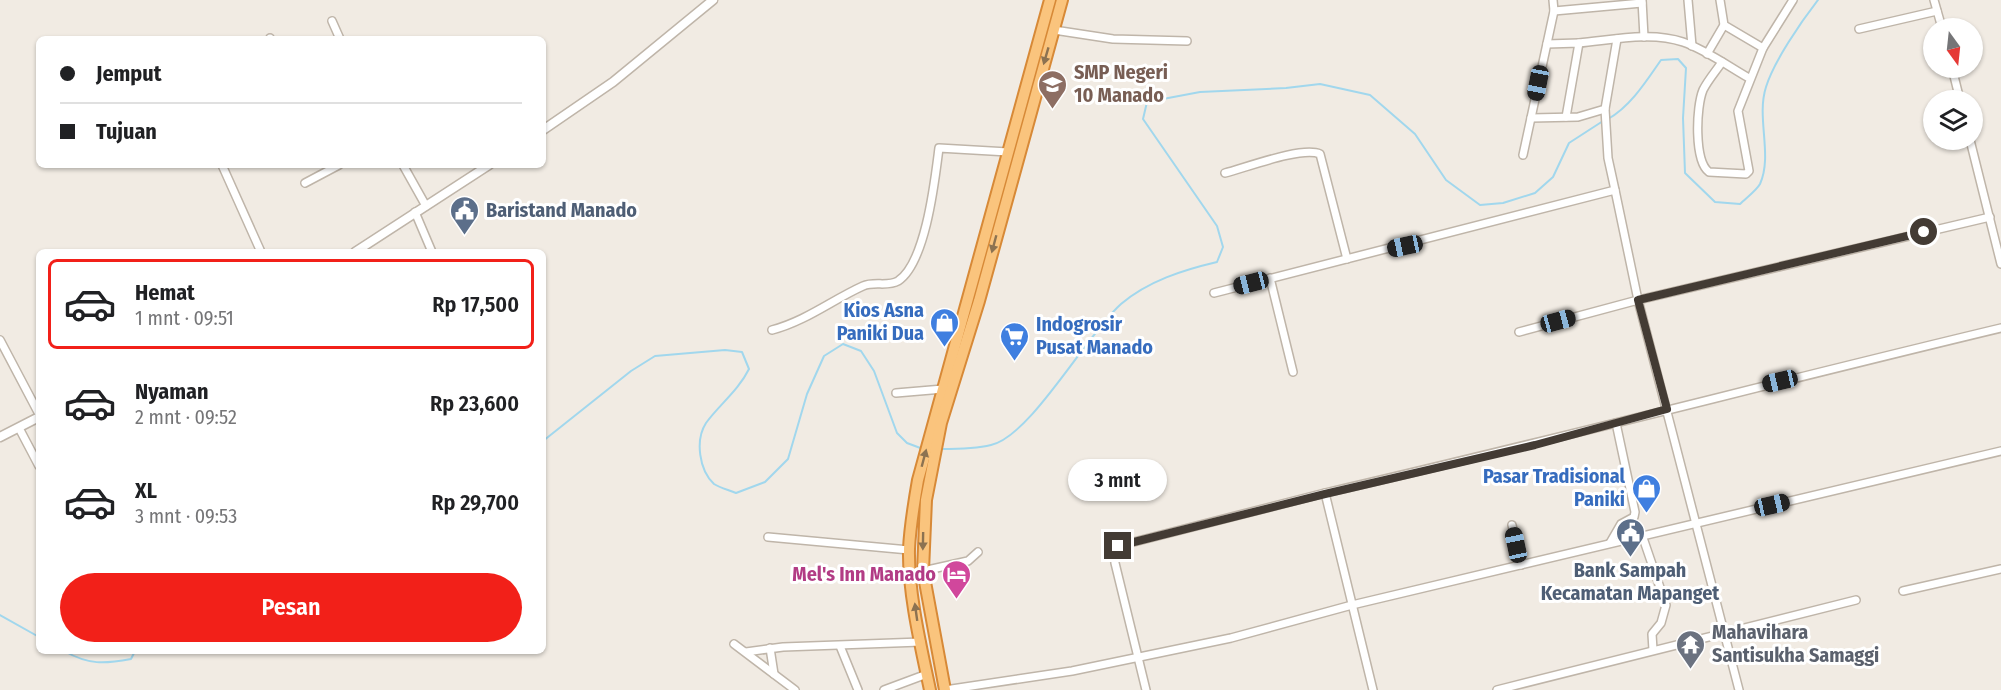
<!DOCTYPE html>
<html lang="id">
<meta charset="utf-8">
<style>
:root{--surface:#fff;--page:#f2f2f2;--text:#202124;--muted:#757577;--line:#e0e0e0;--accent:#f22019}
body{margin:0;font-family:"Fira Sans Condensed",sans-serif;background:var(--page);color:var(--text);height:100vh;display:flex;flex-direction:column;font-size:22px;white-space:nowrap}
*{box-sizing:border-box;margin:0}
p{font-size:20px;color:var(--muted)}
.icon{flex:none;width:33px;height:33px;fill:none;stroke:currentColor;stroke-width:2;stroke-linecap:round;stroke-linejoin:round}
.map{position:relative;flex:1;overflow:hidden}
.details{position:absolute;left:36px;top:249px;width:510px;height:405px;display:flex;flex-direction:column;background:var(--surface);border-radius:9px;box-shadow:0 2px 4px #0004}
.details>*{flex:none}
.banner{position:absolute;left:36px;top:36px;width:510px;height:132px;border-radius:9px;box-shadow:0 2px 4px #0004;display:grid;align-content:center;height:132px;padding:0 24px;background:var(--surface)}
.needle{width:39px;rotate:165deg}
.controls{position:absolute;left:1923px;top:18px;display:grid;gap:12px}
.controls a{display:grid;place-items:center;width:60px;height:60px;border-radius:50%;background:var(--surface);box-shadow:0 2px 4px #0004;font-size:30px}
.end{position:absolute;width:27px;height:27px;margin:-14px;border:8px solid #433b34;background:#fff;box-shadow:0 0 0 3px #fff}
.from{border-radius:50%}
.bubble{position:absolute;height:42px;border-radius:21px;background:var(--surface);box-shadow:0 2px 4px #0004;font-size:20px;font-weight:600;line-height:42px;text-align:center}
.car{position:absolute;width:18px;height:36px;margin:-18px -9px;border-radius:8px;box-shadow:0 0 4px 2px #0007;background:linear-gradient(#222 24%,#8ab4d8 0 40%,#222 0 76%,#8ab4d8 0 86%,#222 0)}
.banner b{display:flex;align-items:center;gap:21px;height:57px;font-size:22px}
.banner b+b{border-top:2px solid var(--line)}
.banner i{width:15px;height:15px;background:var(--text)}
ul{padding:10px 0 0;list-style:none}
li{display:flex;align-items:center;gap:18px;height:90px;margin:0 12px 9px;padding:0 12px;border:3px solid transparent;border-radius:9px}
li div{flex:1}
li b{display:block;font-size:22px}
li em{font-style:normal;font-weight:600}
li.active{border-color:var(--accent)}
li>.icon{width:54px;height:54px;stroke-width:1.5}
.primary-button{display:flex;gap:12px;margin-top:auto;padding:12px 24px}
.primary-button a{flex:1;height:69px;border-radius:36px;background:var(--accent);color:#fff;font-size:24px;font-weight:600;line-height:69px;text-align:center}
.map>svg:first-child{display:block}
</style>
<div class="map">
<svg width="2001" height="690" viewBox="0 0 2001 690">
<rect width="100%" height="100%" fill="#f1ebe3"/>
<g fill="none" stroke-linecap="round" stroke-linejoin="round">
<!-- stream -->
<g stroke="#a1d7ed" stroke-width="2">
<path d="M1608,119C1631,106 1647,80 1661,60L1678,59L1686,68L1683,118L1685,173L1715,202L1740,204C1746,198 1756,191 1760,184C1773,155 1756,118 1766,87C1774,61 1801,22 1818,0"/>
<path d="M543,441L631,371L655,356L725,350L742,352L749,369C738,391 720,404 706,423C695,440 699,470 714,484C720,488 729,490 736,493L765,482L788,459L807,394L824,356L843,344L861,351L874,371L897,433L907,443L923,449"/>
<path d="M941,449C957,449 975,449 991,445C1031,436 1087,334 1121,304C1148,281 1183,270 1217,262L1223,247L1217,226L1143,119L1147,102L1200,92L1286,88L1320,84L1370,95L1415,134L1446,180L1480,205L1503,203L1535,193L1553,177L1569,143L1603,121"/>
<path d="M0,615L39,637"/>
<path d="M64,651C89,665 104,664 131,659L135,651"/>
</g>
<defs>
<g id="minor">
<path d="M1642,0L1644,37"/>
<path d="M1688,0L1692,46"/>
<path d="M1720,0L1724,25L1763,48"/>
<path d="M1934,0L1942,28"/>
<path d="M1554,11L1642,3"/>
<path d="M332,21L340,39"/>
<path d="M1859,29L1937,11"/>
<path d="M1054,30L1113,39L1187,41"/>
<path d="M270,38V39"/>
<path d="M1579,43C1612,40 1651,31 1683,42C1706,50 1728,66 1749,78"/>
<path d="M1547,44L1579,43L1566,117"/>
<path d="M1707,54L1724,25"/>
<path d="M1722,62C1716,71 1708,80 1703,90C1696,107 1694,161 1709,172L1746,174L1749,171L1738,111L1763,48L1793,0"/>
<path d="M1952,68L1960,100"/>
<path d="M1605,109L1608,158L1615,190"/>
<path d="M1531,118L1578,117L1605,109L1617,39"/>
<path d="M1970,140L2001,264"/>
<path d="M1523,155L1554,11L1553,0"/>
<path d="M222,165L261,252"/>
<path d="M403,165L426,206"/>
<path d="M1225,173C1245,168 1302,146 1320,154L1347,259"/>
<path d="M305,183L339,165"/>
<path d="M415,212L432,252"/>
<path d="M1270,278L1293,372"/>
<path d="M1214,293L1615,190L1638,300L1739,690"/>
<path d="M772,330C806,321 832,300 863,286C874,281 888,287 898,281C926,263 935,179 939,148L1008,152"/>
<path d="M1519,332L1638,300L1990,217"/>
<path d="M0,340L39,414"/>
<path d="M896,393L943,389"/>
<path d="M19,428L39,466"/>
<path d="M1325,493C1551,441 1775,382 2001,328"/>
<path d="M1512,525L1521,565"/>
<path d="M1642,535L1666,605L1661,623L1652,634L1653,650"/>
<path d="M768,537L909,550"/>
<path d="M1610,543L1621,524L1634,517L1635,512L1616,423"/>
<path d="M923,571L968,561L978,552"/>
<path d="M1903,591L2001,569"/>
<path d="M734,644L795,690"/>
<path d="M840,646L858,690"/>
<path d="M770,648L774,674"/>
<path d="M746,652L783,647L921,642"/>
<path d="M884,690L927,674"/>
<path d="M945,690L1072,671L1231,638L1352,605L2001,451"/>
<path d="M1146,690L1115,563L1114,550L1126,544L1325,493L1373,690"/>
<path d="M1497,690L1856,600"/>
</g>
<g id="tertiary">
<path d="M543,130L613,82L713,0"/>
<path d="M355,252L489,165"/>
<path d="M0,437L39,417"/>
</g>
<g id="trunk">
<path d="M930,690C921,647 908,593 909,549C910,526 914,503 918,480L1050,0"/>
<path d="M945,690L923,571L926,500L941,423L979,301L1062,0"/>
</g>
</defs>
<!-- minor casing -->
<use href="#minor" stroke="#bfb5a9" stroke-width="10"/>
<!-- tertiary casing -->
<use href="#tertiary" stroke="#bfb5a9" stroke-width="11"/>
<!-- trunk casing -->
<use href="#trunk" stroke="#d78937" stroke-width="14"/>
<!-- minor -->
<use href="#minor" stroke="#fff" stroke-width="7"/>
<!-- tertiary -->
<use href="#tertiary" stroke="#fff" stroke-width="8"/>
<!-- trunk -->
<use href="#trunk" stroke="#fac47d" stroke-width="10"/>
</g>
<!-- one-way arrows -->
<defs><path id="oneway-solid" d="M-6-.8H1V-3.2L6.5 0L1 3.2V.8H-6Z" transform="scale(1.5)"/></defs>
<g fill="#8c7251">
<use href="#oneway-solid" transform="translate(1046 56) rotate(106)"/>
<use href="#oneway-solid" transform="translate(994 244) rotate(105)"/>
<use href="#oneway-solid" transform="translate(924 458) rotate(-75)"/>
<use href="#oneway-solid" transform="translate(923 541) rotate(91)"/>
<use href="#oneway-solid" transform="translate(916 612) rotate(-98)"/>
</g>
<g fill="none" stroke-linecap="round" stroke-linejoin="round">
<!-- route -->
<path stroke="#433b34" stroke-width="8" d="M1118,546L1325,494L1535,445L1667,409L1638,300L1924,232"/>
</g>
<!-- icons -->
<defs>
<symbol id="school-pin" viewBox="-11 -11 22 30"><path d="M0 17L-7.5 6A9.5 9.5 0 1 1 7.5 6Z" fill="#8d6e63" stroke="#fff"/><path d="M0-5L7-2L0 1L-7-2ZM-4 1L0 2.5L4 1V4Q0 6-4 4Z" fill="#fff"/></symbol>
<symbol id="civic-pin" viewBox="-11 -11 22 30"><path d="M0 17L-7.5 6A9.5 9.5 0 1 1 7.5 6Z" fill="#5c6f8a" stroke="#fff"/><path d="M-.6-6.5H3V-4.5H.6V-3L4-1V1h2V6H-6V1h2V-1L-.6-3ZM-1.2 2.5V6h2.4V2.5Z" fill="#fff"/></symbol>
<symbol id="shop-pin" viewBox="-11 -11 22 30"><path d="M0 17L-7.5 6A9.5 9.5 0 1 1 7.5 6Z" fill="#3f7fe0" stroke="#fff"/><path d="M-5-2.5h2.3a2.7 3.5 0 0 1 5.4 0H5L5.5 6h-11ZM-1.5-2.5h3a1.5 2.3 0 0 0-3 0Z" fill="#fff"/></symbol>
<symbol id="supermarket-pin" viewBox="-11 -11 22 30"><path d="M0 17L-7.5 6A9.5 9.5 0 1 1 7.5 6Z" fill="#3f7fe0" stroke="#fff"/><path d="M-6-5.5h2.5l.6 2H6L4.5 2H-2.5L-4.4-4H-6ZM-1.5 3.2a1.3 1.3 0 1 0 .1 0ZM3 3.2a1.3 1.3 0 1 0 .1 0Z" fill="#fff"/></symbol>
<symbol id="hotel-pin" viewBox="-11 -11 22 30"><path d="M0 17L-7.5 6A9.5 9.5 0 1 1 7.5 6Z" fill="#d1479c" stroke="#fff"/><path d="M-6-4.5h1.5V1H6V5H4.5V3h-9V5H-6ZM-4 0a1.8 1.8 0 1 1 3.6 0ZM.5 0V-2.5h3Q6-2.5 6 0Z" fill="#fff"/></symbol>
<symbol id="temple-pin" viewBox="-11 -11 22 30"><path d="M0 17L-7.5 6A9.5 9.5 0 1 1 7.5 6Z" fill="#6b7280" stroke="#fff"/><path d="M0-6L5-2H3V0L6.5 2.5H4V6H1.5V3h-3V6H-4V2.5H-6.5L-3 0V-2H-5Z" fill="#fff"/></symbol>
</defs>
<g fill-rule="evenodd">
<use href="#school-pin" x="1036" y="68" width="33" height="45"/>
<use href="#civic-pin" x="448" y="194" width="33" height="45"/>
<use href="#shop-pin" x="928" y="306" width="33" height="45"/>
<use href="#supermarket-pin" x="998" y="320" width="33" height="45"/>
<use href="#shop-pin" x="1630" y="472" width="33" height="45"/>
<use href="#civic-pin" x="1614" y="516" width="33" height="45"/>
<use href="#hotel-pin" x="940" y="558" width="33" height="45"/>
<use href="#temple-pin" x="1674" y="628" width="33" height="45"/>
</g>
<g text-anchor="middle" stroke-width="6" stroke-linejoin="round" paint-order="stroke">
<!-- education labels -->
<g font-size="20" font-weight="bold" fill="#785e54" stroke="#fff" text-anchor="start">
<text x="1074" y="79">SMP Negeri<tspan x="1074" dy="23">10 Manado</tspan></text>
</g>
<!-- service labels -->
<g font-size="20" font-weight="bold" fill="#4e5e75" stroke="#fff" text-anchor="start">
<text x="486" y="217">Baristand Manado</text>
<text x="1630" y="577" text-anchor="middle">Bank Sampah<tspan x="1630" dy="23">Kecamatan Mapanget</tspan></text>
</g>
<!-- shop labels -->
<g font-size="20" font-weight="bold" fill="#366cbe" stroke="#fff" text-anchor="end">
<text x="924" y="317">Kios Asna<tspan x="924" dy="23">Paniki Dua</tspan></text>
<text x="1036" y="331" text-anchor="start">Indogrosir<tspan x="1036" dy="23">Pusat Manado</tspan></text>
<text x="1625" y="483">Pasar Tradisional<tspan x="1625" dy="23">Paniki</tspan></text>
</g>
<!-- hotel labels -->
<g font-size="20" font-weight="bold" fill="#b23c85" stroke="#fff" text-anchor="end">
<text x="936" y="581">Mel's Inn Manado</text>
</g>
<!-- worship labels -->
<g font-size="20" font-weight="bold" fill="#5b616d" stroke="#fff" text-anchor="start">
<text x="1712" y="639">Mahavihara<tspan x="1712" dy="23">Santisukha Samaggi</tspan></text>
</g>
</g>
</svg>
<div class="controls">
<a><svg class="needle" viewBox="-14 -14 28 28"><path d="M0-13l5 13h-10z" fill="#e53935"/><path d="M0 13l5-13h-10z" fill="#757577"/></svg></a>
<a><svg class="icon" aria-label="layers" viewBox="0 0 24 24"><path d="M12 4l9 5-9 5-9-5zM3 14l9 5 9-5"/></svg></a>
</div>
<i class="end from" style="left:1924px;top:232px"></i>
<i class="end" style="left:1118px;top:546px"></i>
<div class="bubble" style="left:1068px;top:459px;width:99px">3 mnt</div>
<i class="car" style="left:1538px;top:83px;rotate:191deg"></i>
<i class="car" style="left:1405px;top:246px;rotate:258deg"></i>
<i class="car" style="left:1251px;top:283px;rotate:256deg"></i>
<i class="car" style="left:1558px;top:321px;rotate:75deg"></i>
<i class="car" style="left:1780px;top:381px;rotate:257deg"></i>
<i class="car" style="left:1772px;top:505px;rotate:77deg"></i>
<i class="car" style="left:1516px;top:545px;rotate:348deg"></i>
<div class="banner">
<b><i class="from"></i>Jemput</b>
<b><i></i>Tujuan</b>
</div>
<section class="details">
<ul>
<li class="active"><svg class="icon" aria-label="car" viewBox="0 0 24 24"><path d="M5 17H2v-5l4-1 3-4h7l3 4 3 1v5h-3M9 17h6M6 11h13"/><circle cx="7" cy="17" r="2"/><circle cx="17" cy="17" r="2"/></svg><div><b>Hemat</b><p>1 mnt · 09:51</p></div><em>Rp 17,500</em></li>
<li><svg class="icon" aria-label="car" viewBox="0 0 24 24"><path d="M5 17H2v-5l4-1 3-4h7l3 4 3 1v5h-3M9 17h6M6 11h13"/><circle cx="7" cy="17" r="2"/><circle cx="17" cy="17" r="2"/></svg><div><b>Nyaman</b><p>2 mnt · 09:52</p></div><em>Rp 23,600</em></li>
<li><svg class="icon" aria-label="car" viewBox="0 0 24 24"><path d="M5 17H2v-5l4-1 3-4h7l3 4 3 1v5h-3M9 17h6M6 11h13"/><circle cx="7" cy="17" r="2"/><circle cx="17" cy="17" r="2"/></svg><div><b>XL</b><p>3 mnt · 09:53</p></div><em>Rp 29,700</em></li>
</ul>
<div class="primary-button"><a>Pesan</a></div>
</section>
</div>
